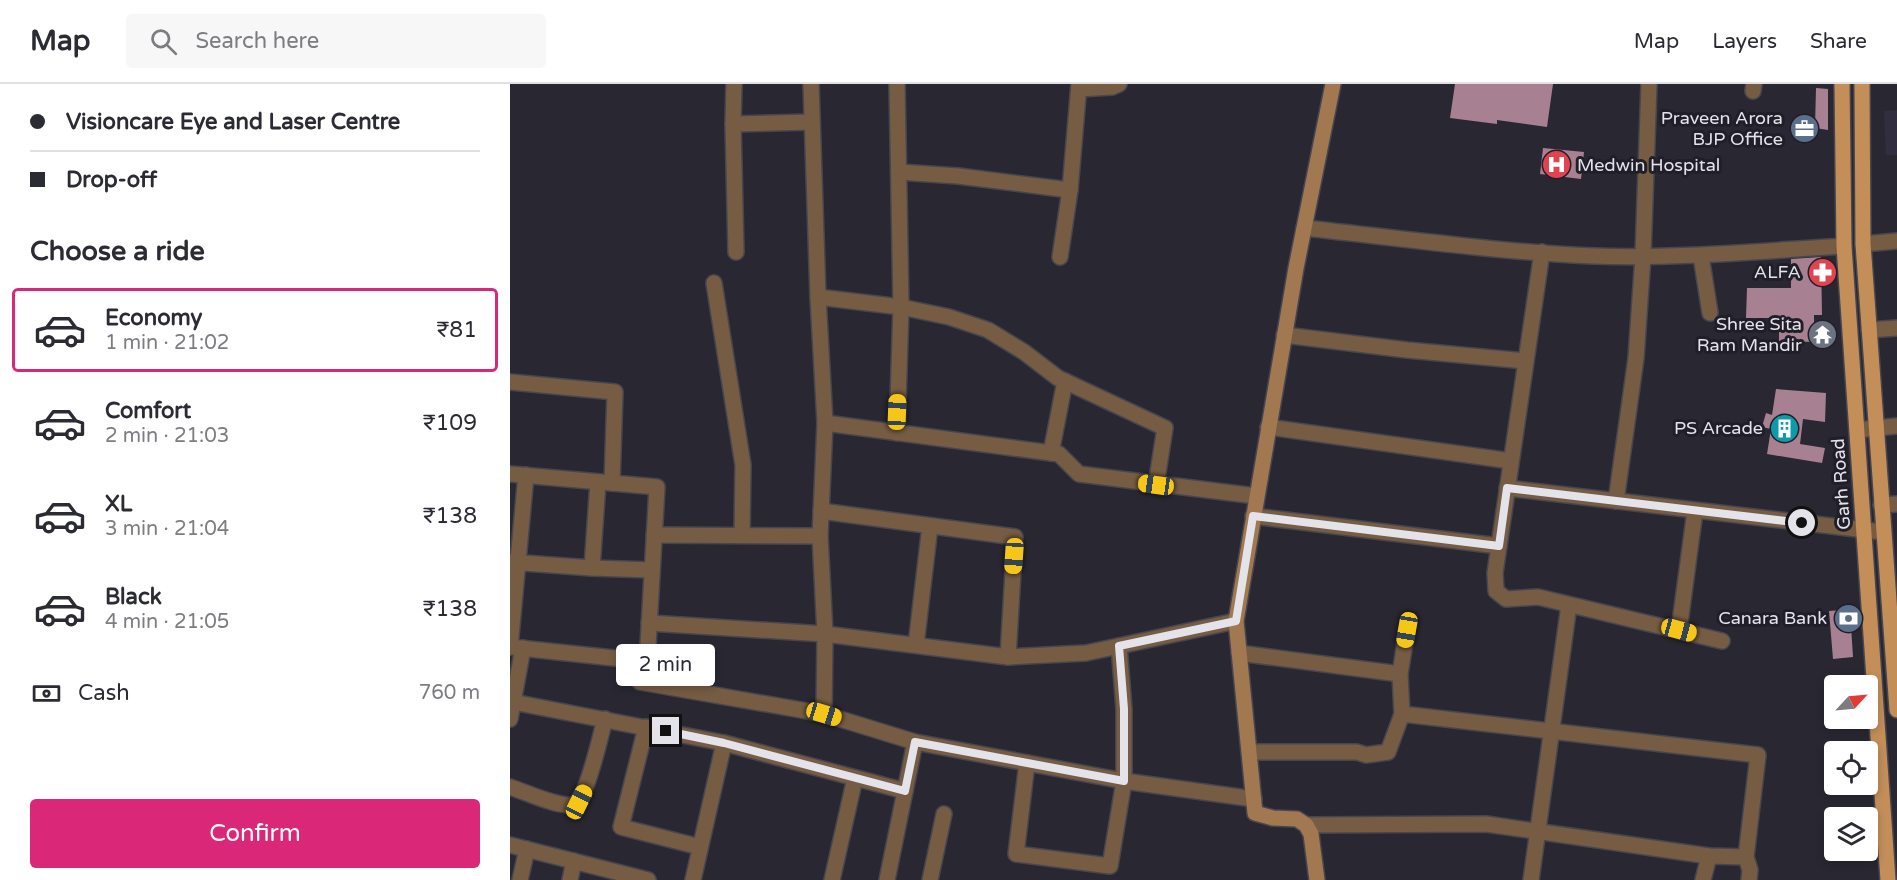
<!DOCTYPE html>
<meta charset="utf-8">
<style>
:root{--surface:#fff;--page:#f7f7f7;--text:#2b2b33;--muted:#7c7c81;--line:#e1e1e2;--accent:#db2777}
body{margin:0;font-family:"Varela Round",sans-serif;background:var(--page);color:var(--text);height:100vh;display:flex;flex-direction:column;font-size:22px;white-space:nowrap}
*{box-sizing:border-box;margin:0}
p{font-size:20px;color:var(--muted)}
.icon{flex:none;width:33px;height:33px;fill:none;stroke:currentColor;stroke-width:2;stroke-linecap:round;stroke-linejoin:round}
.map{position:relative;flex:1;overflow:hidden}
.drawer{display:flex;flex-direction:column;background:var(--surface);width:510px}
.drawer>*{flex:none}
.banner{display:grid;align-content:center;height:132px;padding:0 30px;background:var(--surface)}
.needle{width:39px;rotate:64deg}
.controls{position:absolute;left:1314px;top:591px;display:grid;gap:12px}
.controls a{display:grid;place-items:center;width:54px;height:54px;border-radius:6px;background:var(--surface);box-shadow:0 3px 9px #0003;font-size:30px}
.end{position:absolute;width:27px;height:27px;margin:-14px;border:8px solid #e4e3ea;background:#111;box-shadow:0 0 0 3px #111}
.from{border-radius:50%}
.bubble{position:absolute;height:42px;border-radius:6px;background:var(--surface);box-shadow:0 3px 9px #0003;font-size:20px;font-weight:600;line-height:42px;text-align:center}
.car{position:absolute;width:18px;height:36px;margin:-18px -9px;border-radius:8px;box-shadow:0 0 4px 2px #0007;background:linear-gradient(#f5c518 24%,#345 0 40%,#f5c518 0 76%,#345 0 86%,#f5c518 0)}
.banner b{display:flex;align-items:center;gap:21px;height:57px;font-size:22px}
.banner b+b{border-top:2px solid var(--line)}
.banner i{width:15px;height:15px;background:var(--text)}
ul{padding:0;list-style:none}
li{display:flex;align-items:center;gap:18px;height:84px;margin:0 12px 9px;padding:0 18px;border:3px solid transparent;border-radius:6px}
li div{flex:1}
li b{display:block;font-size:22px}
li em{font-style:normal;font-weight:600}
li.active{border-color:var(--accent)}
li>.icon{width:54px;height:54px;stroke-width:1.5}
h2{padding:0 30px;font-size:27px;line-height:72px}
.pay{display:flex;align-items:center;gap:15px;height:66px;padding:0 30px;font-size:22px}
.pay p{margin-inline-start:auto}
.action{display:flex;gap:12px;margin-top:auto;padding:12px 30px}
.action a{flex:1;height:69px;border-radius:6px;background:var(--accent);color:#fff;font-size:24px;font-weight:600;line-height:69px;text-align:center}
header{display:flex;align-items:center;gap:36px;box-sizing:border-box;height:84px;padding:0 30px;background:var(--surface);border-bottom:2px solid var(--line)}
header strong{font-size:28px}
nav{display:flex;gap:33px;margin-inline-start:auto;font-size:21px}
.search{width:420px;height:54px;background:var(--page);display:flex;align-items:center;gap:15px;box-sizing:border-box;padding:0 21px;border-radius:6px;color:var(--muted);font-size:22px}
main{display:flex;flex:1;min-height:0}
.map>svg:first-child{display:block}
</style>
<header>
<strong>Map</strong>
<div class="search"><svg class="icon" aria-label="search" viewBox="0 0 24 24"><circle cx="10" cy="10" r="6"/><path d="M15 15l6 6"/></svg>Search here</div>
<nav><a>Map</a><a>Layers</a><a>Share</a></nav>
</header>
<main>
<section class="drawer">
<div class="banner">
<b><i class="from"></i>Visioncare Eye and Laser Centre</b>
<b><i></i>Drop-off</b>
</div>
<h2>Choose a ride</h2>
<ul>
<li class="active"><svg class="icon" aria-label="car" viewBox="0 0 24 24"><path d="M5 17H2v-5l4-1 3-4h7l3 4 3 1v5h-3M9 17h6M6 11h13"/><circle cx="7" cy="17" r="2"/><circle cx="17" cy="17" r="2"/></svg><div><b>Economy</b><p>1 min · 21:02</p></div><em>₹81</em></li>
<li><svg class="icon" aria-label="car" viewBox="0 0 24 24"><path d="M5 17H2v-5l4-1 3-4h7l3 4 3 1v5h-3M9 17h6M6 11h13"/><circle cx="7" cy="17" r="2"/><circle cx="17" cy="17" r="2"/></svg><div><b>Comfort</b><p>2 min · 21:03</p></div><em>₹109</em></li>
<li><svg class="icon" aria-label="car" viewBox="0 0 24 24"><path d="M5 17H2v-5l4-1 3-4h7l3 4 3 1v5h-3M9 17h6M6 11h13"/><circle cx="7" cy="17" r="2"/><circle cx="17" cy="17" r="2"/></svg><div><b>XL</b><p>3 min · 21:04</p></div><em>₹138</em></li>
<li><svg class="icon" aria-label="car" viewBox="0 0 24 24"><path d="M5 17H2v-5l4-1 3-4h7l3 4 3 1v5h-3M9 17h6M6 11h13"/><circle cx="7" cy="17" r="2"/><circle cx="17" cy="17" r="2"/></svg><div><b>Black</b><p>4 min · 21:05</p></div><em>₹138</em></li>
</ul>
<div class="pay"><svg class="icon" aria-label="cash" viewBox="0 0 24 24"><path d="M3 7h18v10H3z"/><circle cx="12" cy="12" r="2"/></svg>Cash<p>760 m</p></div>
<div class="action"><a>Confirm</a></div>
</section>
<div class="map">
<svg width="1387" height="796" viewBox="0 0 1387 796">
<rect width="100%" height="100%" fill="#292832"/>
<!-- built -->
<path fill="#312f3f" d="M1387,26V71H1376L1374,27Z"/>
<!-- building -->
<g fill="#a78191">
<path d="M945,0H1043L1037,43L987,36V40L940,34Z"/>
<path d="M1306,4L1318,5V46L1305,44Z"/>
<path d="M1033,64L1074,68L1071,95L1030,90Z"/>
<path d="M1311,173L1312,231H1304V258L1269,257V234H1236L1237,204H1281V175Z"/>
<path d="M1266,305L1316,309L1315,338L1293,335L1290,360L1315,364L1312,379L1257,370L1261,345L1252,343L1256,329L1262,331Z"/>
<path d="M1348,525L1349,542H1341L1343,573L1323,575L1319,527Z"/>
</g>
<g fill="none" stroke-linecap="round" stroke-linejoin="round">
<defs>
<g id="street">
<path d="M224,0L223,40L302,38"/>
<path d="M301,0L308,213L315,339L310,452L315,550L314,630"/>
<path d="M569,5L602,3L609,0"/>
<path d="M1243,7L1244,0"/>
<path d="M223,40L226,168"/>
<path d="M389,88L448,92L560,106"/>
<path d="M794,144C890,154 987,168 1084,172C1167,175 1250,167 1334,162"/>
<path d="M1353,160L1387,157"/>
<path d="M1032,168L985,489L986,507L996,515L1028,513L1212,557"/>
<path d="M1191,172L1200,229"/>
<path d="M550,173L560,106L569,0"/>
<path d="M204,199L233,381L232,451"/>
<path d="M308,213L391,223L439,233L478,246L514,268L548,294L655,344L646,401"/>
<path d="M1359,246L1387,244"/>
<path d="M774,251L897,266L1016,277"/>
<path d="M0,298L105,308L102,399"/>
<path d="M315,339L549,370L569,390L746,412"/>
<path d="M758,343L1001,377"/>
<path d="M1347,346L1387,342"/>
<path d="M387,349L391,223L387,0"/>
<path d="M541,369L555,297"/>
<path d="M0,390L147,403L137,579L132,577"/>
<path d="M997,404L1372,448"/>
<path d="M1106,417L1126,274L1133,172L1139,0"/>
<path d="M1371,421L1387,420"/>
<path d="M743,432L989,462"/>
<path d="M144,451L310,452"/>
<path d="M0,478L82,484L88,398"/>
<path d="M82,484L142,486"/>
<path d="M139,539L315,550L498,573L505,453L311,427"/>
<path d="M1169,546L1185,427"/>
<path d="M406,561L420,442"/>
<path d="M0,563L132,577L130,598L314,630L405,658L614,697L744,715"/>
<path d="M0,563L16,391"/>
<path d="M729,569L890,590"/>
<path d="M498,573L576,569L726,537"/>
<path d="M3,618L214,659L395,707"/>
<path d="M892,630L1248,671L1236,773L1240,786L1239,796"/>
<path d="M0,635L13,564"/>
<path d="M136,643L111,743L190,763"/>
<path d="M739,668H847L856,671L878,668L892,630L890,590L897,546"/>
<path d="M517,679L506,770L600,782L614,697V625L609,562"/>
<path d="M0,703C16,708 47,723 63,721C76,719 91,649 95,635"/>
<path d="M796,741L976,740L1199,772L1236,773"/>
<path d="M0,761L138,796"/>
<path d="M10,796L17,765"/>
<path d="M60,796L64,777"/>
<path d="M183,796L214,659"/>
<path d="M322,796L345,694"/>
<path d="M377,796L405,658"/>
<path d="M420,796L434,730"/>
<path d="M1021,796L1059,521"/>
<path d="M1193,796L1199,772"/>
</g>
<path id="secondary" d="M807,796L801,750L796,741L787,735L763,734L745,729L726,537L786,184L823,0"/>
<g id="primary">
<path d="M1332,0L1334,162L1378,796"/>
<path d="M1352,0L1353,160L1387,626"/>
</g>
</defs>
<!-- street casing -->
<use href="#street" stroke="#47464f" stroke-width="18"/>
<!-- secondary casing -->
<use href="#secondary" stroke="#47464f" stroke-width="18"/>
<!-- primary casing -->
<use href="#primary" stroke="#47464f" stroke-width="18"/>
<!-- street -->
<use href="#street" stroke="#765c43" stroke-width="15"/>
<!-- secondary -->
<use href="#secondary" stroke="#a27850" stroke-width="15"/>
<!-- primary -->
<use href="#primary" stroke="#c38e58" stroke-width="15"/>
</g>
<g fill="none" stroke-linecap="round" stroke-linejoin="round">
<!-- route -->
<path stroke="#e4e3ea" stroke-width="8" d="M156,647L214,659L395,707L405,658L614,697V625L609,562L726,537L743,432L989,462L997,404L1292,439"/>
</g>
<!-- icons -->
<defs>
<symbol id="office-disc" viewBox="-11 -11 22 22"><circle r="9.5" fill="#5c6f8a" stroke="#201e28"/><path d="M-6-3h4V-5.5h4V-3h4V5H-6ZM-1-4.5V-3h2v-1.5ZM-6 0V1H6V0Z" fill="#fff"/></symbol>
<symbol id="hospital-disc" viewBox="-11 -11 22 22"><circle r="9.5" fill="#e0444e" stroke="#201e28"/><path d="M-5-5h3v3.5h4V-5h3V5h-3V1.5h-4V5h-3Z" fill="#fff"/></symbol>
<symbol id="pharmacy-disc" viewBox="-11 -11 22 22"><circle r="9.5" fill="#e0444e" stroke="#201e28"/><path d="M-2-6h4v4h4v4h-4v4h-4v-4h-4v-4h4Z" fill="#fff"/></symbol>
<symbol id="temple-disc" viewBox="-11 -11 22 22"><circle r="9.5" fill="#6b7280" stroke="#201e28"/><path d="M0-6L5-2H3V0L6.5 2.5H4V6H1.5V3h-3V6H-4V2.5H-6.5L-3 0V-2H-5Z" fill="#fff"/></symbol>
<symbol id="building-disc" viewBox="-11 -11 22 22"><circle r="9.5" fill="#0f9aa8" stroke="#201e28"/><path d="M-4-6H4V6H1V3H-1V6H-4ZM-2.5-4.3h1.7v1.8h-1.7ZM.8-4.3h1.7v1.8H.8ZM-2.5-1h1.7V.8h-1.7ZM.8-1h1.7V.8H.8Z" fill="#fff"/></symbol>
<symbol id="bank-disc" viewBox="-11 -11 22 22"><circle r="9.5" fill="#5c6f8a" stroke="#201e28"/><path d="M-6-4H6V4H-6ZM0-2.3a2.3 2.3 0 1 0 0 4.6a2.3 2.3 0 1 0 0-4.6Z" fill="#fff"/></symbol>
</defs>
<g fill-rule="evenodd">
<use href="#office-disc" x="1278" y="28" width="33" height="33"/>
<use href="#hospital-disc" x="1030" y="64" width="33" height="33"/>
<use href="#pharmacy-disc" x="1296" y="172" width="33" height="33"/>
<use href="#temple-disc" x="1296" y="234" width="33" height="33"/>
<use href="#building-disc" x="1258" y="328" width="33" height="33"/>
<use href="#bank-disc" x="1322" y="518" width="33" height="33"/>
</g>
<g text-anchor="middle" stroke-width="6" stroke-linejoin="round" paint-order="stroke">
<!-- poi labels -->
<g font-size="18" fill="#e4e3ea" stroke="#201e28" text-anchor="end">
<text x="1273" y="40">Praveen Arora<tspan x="1273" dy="21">BJP Office</tspan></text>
<text x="1067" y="87" text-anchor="start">Medwin Hospital</text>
<text x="1291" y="194">ALFA</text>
<text x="1292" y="246">Shree Sita<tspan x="1292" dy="21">Ram Mandir</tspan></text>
<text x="1253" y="350">PS Arcade</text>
<text x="1317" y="540">Canara Bank</text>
</g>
<!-- street labels -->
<g font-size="18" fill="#e4e3ea" stroke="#201e28">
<text transform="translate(1331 400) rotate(-94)" y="6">Garh Road</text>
</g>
</g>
</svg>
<div class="controls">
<a><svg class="needle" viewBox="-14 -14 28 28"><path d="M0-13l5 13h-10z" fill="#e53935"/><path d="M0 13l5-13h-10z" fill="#7c7c81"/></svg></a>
<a><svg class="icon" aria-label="locate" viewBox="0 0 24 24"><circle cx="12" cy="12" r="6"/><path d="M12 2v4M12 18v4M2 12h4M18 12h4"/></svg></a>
<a><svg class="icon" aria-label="layers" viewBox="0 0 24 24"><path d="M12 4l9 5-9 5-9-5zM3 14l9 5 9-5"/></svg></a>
</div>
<i class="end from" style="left:1292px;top:439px"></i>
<i class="end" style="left:156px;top:647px"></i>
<div class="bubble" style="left:106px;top:560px;width:99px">2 min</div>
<i class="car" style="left:387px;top:328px;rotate:2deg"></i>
<i class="car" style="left:646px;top:401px;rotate:278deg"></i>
<i class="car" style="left:504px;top:472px;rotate:184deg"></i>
<i class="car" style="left:897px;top:546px;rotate:190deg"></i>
<i class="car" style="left:1169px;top:546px;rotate:105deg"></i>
<i class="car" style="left:314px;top:630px;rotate:107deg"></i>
<i class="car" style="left:69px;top:718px;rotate:26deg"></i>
</div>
</main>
